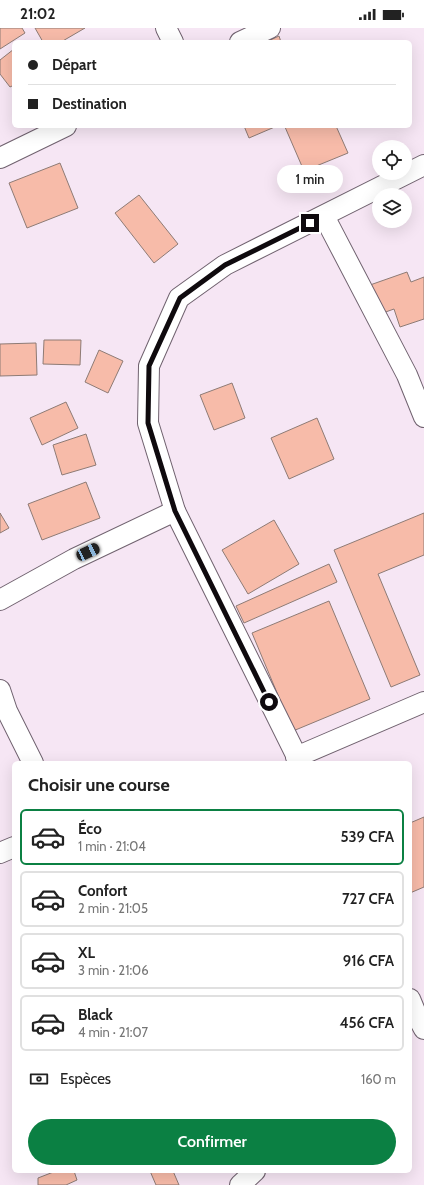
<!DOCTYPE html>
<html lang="fr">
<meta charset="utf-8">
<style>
:root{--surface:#fff;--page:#f2f2f2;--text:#222;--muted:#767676;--line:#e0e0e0;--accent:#0b8043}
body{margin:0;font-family:Cabin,sans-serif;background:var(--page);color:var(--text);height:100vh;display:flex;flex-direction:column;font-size:15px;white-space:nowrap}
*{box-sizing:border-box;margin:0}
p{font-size:13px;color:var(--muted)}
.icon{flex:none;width:22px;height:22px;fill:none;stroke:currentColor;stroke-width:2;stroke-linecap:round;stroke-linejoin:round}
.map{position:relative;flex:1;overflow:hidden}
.details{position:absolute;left:12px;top:733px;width:400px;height:412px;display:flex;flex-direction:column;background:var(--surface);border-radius:6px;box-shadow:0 4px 16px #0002}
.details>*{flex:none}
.guide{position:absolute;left:12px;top:12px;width:400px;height:88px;border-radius:6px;box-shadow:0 4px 16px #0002;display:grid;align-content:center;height:88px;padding:0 16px;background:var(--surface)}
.fabs{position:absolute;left:372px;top:112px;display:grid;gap:8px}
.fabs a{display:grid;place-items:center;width:40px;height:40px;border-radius:50%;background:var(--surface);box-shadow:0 4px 16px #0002;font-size:20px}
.end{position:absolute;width:18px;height:18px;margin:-9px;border:5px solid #0f0a0e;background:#fff;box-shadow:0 0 0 2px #fff}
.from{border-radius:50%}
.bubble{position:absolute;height:28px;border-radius:14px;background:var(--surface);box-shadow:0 4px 16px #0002;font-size:13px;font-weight:600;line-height:28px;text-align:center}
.car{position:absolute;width:12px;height:24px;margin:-12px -6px;border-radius:5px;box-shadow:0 0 3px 1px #0007;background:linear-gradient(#222 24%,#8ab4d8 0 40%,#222 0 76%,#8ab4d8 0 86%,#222 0)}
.guide b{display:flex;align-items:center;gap:14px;height:38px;font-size:15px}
.guide b+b{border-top:1px solid var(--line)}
.guide i{width:10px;height:10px;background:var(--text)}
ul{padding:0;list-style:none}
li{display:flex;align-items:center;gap:12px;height:56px;margin:0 8px 6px;padding:0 8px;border:2px solid var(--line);border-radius:6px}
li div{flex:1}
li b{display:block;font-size:15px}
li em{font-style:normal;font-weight:600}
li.on{border-color:var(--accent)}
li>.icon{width:36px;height:36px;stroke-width:1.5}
h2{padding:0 16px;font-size:18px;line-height:48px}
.pay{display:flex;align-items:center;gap:10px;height:44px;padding:0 16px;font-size:15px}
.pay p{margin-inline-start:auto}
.action{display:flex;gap:8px;margin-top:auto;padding:8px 16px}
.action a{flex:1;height:46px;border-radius:24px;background:var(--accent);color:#fff;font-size:16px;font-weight:600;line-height:46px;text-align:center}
.status{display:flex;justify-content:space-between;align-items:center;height:28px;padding:0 20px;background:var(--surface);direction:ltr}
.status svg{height:11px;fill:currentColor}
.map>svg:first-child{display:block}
</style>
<div class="status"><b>21:02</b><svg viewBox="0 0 49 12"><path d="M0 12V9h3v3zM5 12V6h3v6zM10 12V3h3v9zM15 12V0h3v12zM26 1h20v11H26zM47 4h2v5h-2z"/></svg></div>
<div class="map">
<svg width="424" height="1157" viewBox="0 0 424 1157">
<rect width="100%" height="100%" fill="#f6e6f4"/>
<!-- building -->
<g fill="#f7bba9" stroke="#8e7b75">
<path d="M0,0H22L25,5L0,21Z"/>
<path d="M35,0H85L61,14H43Z"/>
<path d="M279,8L281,14H266Z"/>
<path d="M14,21V57L10,59L0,46V32Z"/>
<path d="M244,98H277L249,110Z"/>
<path d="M288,98H336L348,125L304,143L285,99Z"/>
<path d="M60,135L78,180L27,200L9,155Z"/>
<path d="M139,167L178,216L154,235L115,185Z"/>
<path d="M407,244L411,254L424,249V291L400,299L394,281L380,286L370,257Z"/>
<path d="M44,312H81L80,337L43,336Z"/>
<path d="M36,315L37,347L0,348V316Z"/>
<path d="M99,322L123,333L108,365L85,354Z"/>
<path d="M232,355L245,390L214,402L200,367Z"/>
<path d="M66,374L78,400L42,417L30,390Z"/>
<path d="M317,390L334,431L289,451L271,410Z"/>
<path d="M86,406L96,437L62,447L53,417Z"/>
<path d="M86,454L100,490L42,512L28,476Z"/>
<path d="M0,485L9,500L0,505Z"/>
<path d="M424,485V527L378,546L420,647L391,659L334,522Z"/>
<path d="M274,492L299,536L248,566L222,522Z"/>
<path d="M329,536L337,554L244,595L236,578Z"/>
<path d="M329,573L370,671L293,703L252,605Z"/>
<path d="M424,789V859L410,865V795Z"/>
<path d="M56,1143H74L77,1152L66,1157H38V1150Z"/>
<path d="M150,1143H173L179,1157H156Z"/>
</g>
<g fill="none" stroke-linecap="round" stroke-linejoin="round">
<defs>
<g id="street">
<path d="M166,0L173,14"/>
<path d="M240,14L270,0"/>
<path d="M0,130L66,98"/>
<path d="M324,188L407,347L424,389"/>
<path d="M0,572L74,531L175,483"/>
<path d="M0,662L7,683L33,735"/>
<path d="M296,729L424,674"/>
<path d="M300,735L175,483L148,395L149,338L179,270L225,237L424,137"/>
<path d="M0,825L14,819"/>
<path d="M410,971L417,988L424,1001"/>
<path d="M240,1157L255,1143"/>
</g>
</defs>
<!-- street casing -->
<use href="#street" stroke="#70626f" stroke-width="22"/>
<!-- street -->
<use href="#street" stroke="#fff" stroke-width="20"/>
</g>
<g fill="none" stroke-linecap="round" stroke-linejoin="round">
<!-- route -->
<path stroke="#0f0a0e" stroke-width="5" d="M269,674L175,483L148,395L149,338L180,270L225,237L310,195"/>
</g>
</svg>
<div class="fabs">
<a><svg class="icon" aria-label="locate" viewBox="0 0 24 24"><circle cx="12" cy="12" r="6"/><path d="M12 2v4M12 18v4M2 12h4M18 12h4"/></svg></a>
<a><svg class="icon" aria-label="layers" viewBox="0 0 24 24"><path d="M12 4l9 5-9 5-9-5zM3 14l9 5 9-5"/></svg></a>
</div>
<i class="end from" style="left:269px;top:674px"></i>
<i class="end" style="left:310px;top:195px"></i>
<div class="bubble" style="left:277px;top:137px;width:66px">1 min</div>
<i class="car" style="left:88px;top:524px;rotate:65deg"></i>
<div class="guide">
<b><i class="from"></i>Départ</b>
<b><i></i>Destination</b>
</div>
<section class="details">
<h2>Choisir une course</h2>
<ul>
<li class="on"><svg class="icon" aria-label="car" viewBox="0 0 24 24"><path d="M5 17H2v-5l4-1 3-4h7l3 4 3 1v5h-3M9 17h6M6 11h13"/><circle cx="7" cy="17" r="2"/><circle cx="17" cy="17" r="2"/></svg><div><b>Éco</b><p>1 min · 21:04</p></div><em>539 CFA</em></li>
<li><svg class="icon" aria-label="car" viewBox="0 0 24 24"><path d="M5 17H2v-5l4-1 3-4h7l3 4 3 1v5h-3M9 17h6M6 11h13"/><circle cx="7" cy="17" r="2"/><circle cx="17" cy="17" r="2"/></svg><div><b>Confort</b><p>2 min · 21:05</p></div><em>727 CFA</em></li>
<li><svg class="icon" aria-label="car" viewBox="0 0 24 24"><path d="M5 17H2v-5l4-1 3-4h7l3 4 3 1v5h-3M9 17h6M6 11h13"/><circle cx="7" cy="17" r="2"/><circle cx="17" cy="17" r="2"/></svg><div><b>XL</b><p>3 min · 21:06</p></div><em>916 CFA</em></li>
<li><svg class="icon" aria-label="car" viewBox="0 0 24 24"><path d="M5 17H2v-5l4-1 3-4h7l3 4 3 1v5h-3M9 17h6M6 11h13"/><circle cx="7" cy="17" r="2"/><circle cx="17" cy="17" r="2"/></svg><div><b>Black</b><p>4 min · 21:07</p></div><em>456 CFA</em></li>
</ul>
<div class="pay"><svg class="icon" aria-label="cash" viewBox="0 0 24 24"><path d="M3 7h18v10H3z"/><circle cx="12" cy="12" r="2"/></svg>Espèces<p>160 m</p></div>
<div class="action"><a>Confirmer</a></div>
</section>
</div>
